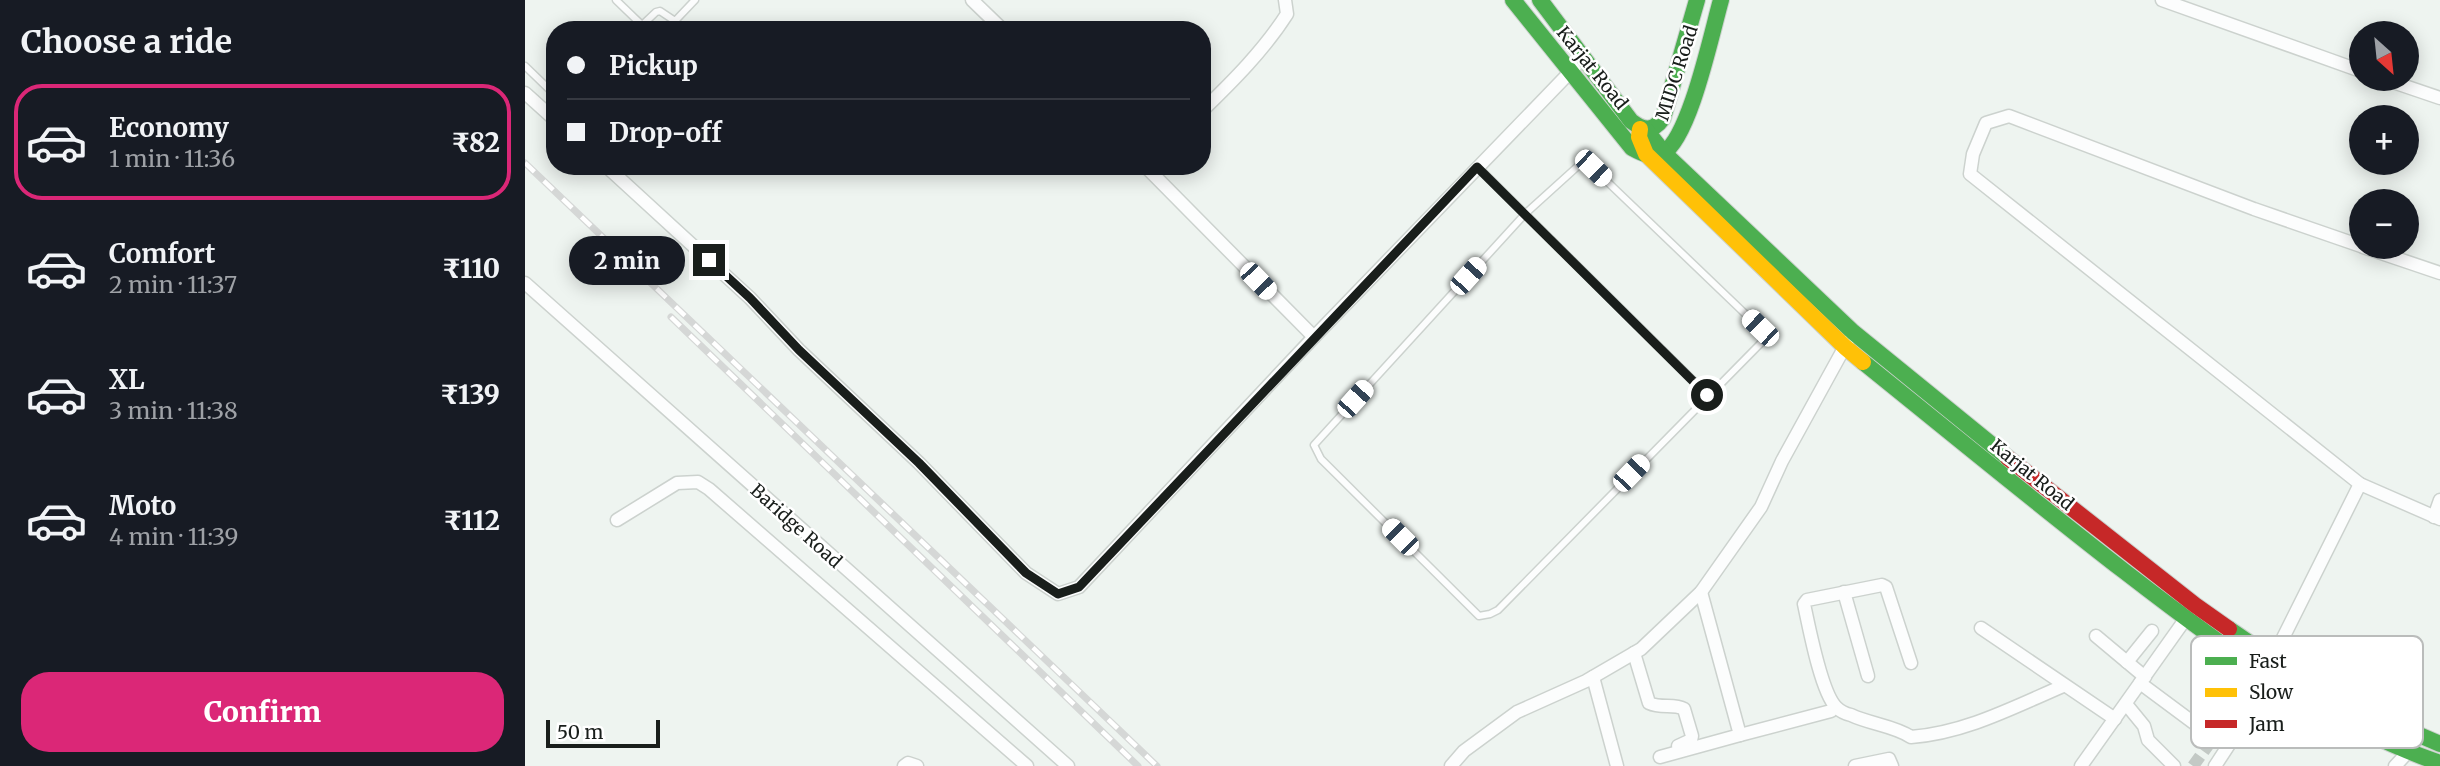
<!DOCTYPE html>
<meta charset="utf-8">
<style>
:root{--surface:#171b24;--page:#242831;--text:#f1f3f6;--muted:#9ea1a6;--line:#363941;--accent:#db2777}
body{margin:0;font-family:Merriweather,serif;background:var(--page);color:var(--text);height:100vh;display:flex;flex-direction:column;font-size:26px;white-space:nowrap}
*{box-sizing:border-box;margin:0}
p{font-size:23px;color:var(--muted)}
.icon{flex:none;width:38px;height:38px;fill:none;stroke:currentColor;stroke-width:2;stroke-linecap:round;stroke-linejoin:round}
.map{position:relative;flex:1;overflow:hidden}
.side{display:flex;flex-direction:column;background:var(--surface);width:525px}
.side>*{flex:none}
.hud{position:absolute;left:21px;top:21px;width:665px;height:154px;border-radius:28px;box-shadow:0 4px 18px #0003;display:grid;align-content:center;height:154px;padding:0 21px;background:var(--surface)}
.needle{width:46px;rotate:153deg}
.tools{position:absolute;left:1824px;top:21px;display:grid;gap:14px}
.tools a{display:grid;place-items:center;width:70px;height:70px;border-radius:50%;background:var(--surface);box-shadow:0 4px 18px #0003;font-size:35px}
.scale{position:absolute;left:21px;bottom:18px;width:114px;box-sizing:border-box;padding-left:7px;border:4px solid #191e1b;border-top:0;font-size:19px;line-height:24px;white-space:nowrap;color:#191e1b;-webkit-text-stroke:5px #fff;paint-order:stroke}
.end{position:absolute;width:32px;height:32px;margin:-16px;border:9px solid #191e1b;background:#fff;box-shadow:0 0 0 4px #fff}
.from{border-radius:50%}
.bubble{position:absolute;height:49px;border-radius:24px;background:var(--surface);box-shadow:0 4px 18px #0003;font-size:23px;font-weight:800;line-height:49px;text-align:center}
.car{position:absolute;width:21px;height:42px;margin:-21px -10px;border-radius:9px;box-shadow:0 0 5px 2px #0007;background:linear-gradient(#fff 24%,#345 0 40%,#fff 0 76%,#345 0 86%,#fff 0)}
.hud b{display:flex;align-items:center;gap:24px;height:66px;font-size:26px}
.hud b+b{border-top:2px solid var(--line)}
.hud i{width:18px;height:18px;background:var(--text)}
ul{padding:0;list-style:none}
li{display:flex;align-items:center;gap:21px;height:116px;margin:0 14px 10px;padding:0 7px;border:4px solid transparent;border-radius:28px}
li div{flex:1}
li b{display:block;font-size:26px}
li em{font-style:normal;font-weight:800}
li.active{border-color:var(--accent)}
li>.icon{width:63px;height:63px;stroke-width:1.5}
h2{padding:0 21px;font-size:32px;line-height:84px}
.cta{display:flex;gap:14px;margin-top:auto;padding:14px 21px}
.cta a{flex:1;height:80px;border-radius:28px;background:var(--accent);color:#fff;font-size:28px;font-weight:800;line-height:80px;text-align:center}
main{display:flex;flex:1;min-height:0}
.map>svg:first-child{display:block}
</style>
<main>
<section class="side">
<h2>Choose a ride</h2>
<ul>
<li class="active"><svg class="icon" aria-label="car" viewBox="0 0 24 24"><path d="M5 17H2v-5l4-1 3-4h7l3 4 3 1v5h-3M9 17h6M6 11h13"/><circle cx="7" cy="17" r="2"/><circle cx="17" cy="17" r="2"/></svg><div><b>Economy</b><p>1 min · 11:36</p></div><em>₹82</em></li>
<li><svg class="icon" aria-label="car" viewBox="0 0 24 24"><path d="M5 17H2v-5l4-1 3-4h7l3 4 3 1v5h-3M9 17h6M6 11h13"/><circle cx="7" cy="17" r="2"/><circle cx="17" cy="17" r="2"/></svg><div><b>Comfort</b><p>2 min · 11:37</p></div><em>₹110</em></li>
<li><svg class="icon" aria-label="car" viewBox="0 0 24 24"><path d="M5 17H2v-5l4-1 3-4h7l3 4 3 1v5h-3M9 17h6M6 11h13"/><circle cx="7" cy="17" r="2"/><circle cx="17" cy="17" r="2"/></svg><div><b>XL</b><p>3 min · 11:38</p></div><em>₹139</em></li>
<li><svg class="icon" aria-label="car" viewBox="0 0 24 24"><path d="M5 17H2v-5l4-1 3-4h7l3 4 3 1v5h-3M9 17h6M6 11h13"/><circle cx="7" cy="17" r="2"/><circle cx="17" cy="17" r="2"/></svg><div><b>Moto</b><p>4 min · 11:39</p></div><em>₹112</em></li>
</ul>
<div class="cta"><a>Confirm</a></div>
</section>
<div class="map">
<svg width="1915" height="766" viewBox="0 0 1915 766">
<rect width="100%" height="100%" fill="#eef4f0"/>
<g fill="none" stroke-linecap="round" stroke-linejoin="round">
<!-- street-tunnel -->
<path stroke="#c3c9c5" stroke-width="12" stroke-dasharray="12 6" stroke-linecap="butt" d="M1668,766L1687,740"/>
<defs>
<g id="lane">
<path d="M91,0L122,30"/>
<path d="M112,30L131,12L135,11L150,21L170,0"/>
<path d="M0,66L30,95"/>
<path d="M1060,164L1068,168L1235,328L1238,335L1236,343L973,610L965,614L954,616L796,459L789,445L1000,214L1053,166Z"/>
<path d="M953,167L1183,395"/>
</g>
<g id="street">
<path d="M447,0L478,30"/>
<path d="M1637,0L1836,71"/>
<path d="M1859,79L1915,98"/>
<path d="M0,93L30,120"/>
<path d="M677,111C708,81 739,50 762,14L760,0"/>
<path d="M81,166L225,298L274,350L394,463L501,573L533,594L554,587L789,337"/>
<path d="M620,166L789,337L1050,67"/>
<path d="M1836,246L1729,209L1484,116L1461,123L1448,154L1445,174L1835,484L1915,519"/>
<path d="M1838,247L1915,273"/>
<path d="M0,283L543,766"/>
<path d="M1909,517L1915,500"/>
<path d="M92,520L152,483L173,482L184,489L502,766"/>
<path d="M1319,592L1343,676"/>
<path d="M1456,628L1590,719"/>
<path d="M1571,636L1620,677"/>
<path d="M1109,653L1124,703C1136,709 1149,703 1159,709L1167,736L1166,740L1153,746"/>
<path d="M1602,662L1627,631"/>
<path d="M1386,663L1361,587L1357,585L1282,600L1279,604C1284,627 1296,692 1311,707C1315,711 1321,714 1326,715C1345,724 1370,726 1386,737C1440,733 1489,707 1538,686"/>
<path d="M1745,664L1835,484"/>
<path d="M1068,677L1092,766"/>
<path d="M1615,683L1689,738L1687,740"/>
<path d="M1601,704L1619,726L1623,740L1649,766"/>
<path d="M1215,735L1306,711"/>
<path d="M1135,757L1215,735L1176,592"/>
<path d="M379,766L383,763L392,766"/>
<path d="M926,766L939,751L992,712L1061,681L1116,649L1176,592L1236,507L1257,461L1323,341"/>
<path d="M1330,766L1364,759L1367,766"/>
<path d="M1556,766L1664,614"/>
<path d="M1690,766L1747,679"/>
<path d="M1870,766L1883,752L1891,735"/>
</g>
<g id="fast">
<path d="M988,0L1107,148C1116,153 1128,159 1138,153C1165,138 1187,31 1196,0"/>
<path d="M1015,0L1106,121C1119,131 1128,132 1138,118L1172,0"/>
<path d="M1121,130L1139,153L1328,332L1483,458"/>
<path d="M1338,362C1425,432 1511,503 1599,571C1696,646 1798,723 1915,763"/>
<path d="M1704,629L1748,659L1818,702L1915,744"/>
</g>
<path id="slow" d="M1115,129L1114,137L1121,154L1320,347L1338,362"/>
<path id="jam" d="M1483,458L1670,605L1704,629"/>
</defs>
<!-- lane casing -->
<use href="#lane" stroke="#ccd2ce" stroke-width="9"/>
<!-- street casing -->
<use href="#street" stroke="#ccd2ce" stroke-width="15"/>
<!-- fast casing -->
<use href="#fast" stroke="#ccd2ce" stroke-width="18"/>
<!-- slow casing -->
<use href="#slow" stroke="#ccd2ce" stroke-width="18"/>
<!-- jam casing -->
<use href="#jam" stroke="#ccd2ce" stroke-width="18"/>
<!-- lane -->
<use href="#lane" stroke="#fcfdfd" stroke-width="6"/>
<!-- street -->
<use href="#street" stroke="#fcfdfd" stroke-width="12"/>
<!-- fast -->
<use href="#fast" stroke="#4caf50" stroke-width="16"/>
<!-- slow -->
<use href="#slow" stroke="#ffc107" stroke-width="16"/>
<!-- jam -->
<use href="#jam" stroke="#c62828" stroke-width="16"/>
<defs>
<g id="rail">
<path d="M0,163L632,766"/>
<path d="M146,317L613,766"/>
</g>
</defs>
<!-- rail casing -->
<use href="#rail" stroke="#d5d7d6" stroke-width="7"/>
<!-- rail -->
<use href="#rail" stroke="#fff" stroke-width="4.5" stroke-dasharray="13" stroke-linecap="butt"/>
</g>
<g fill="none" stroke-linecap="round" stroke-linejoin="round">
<!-- route -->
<path stroke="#191e1b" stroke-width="9" d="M184,260L225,298L274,350L394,463L501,573L533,594L554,587L952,167L1182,395"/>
</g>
<g text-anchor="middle" stroke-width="5" stroke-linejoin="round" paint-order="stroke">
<!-- street labels -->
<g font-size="18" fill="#191e1b" stroke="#fff">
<text transform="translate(1067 68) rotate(51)" y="6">Karjat Road</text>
<text transform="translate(1152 73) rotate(-72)" y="6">MIDC Road</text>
<text transform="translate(1507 475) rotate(39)" y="6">Karjat Road</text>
<text transform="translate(271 526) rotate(42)" y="6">Baridge Road</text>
</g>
</g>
<!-- legend -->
<rect x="1666" y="636" width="232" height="112" rx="10" fill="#fff" stroke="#babcbb" stroke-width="2"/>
<rect x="1680" y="657" width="32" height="8" fill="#4caf50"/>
<rect x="1680" y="688" width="32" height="9" fill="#ffc107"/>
<rect x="1680" y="720" width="32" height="8" fill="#c62828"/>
<g font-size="19" fill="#191e1b">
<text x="1724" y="668">Fast</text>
<text x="1724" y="699">Slow</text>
<text x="1724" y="731">Jam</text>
</g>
</svg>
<div class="tools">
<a><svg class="needle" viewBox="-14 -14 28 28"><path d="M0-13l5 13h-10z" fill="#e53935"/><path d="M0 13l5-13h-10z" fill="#9ea1a6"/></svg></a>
<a>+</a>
<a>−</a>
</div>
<div class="scale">50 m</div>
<i class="end from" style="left:1182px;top:395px"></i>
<i class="end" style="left:184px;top:260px"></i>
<div class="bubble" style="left:44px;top:236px;width:116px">2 min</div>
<i class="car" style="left:1068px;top:168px;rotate:134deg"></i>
<i class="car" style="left:943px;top:276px;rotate:42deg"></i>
<i class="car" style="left:733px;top:281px;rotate:136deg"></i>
<i class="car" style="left:1235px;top:328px;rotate:314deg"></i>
<i class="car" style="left:830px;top:399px;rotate:42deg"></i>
<i class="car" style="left:1106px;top:473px;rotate:44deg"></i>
<i class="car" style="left:875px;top:537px;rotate:315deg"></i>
<div class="hud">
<b><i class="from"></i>Pickup</b>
<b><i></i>Drop-off</b>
</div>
</div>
</main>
